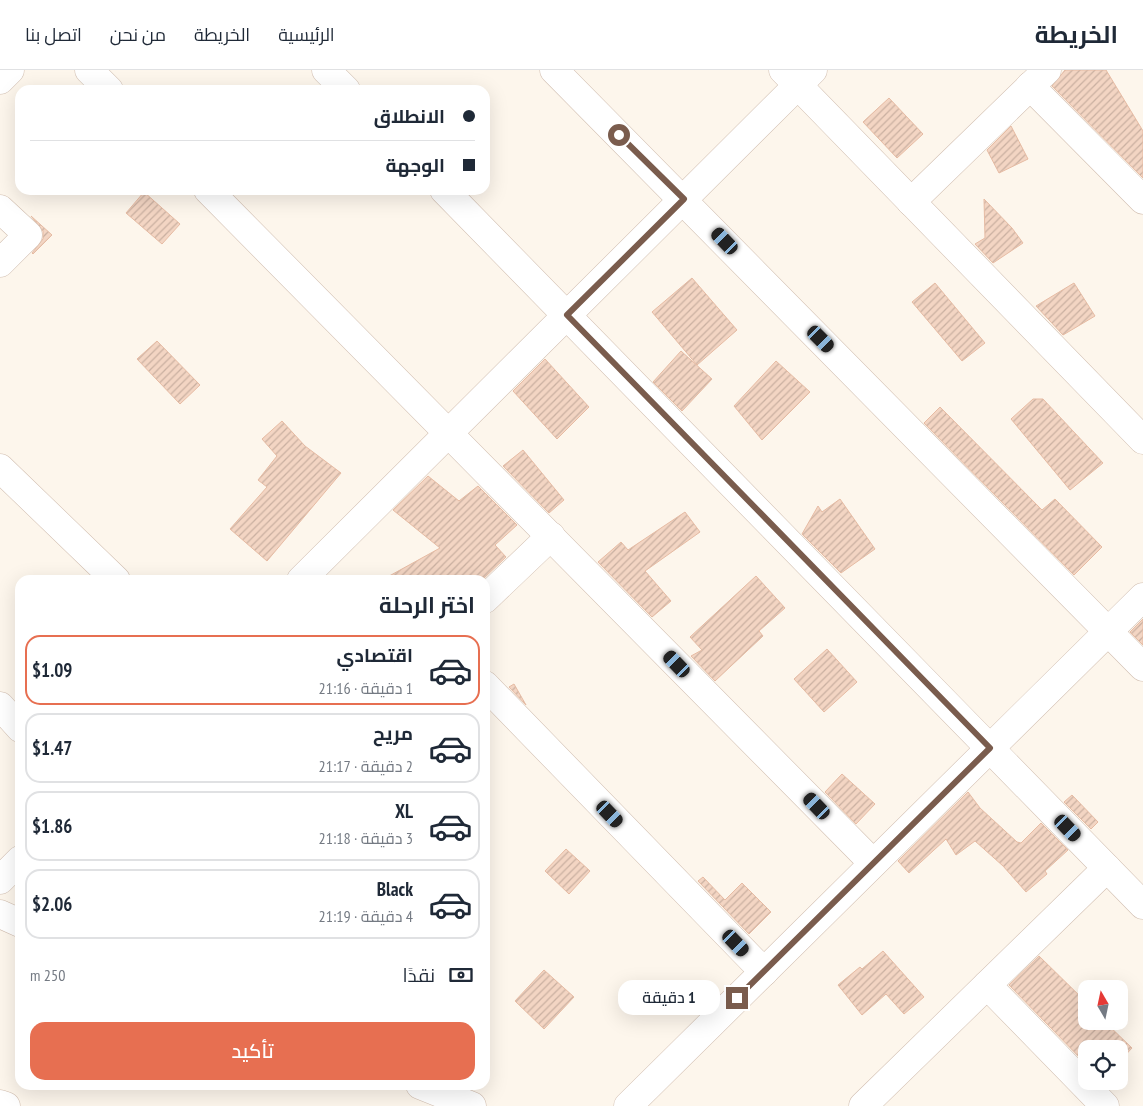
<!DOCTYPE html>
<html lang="ar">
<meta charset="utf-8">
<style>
:root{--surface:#fff;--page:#f2f2f3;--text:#1f2937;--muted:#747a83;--line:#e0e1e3;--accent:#e76f51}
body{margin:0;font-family:"PT Sans Narrow",Cairo,sans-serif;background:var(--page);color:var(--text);direction:rtl;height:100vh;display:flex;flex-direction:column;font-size:19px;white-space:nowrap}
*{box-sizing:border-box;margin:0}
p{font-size:16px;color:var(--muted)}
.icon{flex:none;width:28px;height:28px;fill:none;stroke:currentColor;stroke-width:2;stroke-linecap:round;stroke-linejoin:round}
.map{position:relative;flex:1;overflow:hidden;direction:ltr}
.details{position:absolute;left:15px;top:505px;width:475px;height:515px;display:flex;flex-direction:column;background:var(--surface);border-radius:15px;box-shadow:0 5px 20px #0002;direction:rtl}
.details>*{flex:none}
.top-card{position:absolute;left:15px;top:15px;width:475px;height:110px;border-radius:15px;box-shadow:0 5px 20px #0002;direction:rtl;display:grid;align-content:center;height:110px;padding:0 15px;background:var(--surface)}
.needle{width:32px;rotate:351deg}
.tools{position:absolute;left:1078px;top:910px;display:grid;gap:10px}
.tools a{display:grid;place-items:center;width:50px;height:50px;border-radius:10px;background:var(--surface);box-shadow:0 5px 20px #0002;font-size:25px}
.end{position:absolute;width:22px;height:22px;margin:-11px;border:6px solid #7a5c4d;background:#fff;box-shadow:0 0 0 2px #fff}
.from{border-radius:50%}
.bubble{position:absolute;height:35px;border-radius:15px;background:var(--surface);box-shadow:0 5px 20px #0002;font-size:16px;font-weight:600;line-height:35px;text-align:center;direction:rtl}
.car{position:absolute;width:15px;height:30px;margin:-15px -8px;border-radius:6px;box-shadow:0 0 4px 1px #0007;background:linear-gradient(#222 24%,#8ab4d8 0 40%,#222 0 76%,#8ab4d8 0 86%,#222 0)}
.top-card b{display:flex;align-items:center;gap:18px;height:48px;font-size:19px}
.top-card b+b{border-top:1px solid var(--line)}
.top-card i{width:12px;height:12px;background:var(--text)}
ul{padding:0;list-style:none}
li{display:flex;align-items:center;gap:15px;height:70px;margin:0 10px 8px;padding:0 5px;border:2px solid var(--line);border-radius:15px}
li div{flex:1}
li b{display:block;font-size:19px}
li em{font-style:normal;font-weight:600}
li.on{border-color:var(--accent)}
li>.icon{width:45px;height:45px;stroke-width:1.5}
h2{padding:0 15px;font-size:22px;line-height:60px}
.pay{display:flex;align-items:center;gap:12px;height:55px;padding:0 15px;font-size:19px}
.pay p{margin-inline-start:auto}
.cta{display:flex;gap:10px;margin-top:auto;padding:10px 15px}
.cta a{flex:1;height:58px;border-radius:15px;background:var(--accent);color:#fff;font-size:20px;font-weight:600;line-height:58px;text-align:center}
header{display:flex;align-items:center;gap:30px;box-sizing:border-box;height:70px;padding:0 25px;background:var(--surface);border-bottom:1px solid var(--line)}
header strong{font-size:24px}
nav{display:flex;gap:28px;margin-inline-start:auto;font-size:18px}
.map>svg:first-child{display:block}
</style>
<header>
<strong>الخريطة</strong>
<nav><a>الرئيسية</a><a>الخريطة</a><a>من نحن</a><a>اتصل بنا</a></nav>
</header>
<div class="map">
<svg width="1143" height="1036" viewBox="0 0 1143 1036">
<defs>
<pattern id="building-hatch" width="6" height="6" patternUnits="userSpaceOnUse" patternTransform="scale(1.25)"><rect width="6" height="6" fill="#f3d5c3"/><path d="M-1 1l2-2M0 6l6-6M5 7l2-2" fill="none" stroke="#cab0a1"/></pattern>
</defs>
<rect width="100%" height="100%" fill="#fdf6ec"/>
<!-- building -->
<g fill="url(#building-hatch)" stroke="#e6bba3">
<path d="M1065,0H1106L1143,61V108L1052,16Z"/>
<path d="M889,28L923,64L897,88L863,52Z"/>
<path d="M1011,56L1028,89L999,103L987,80Z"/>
<path d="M144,122L180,154L162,174L126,143Z"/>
<path d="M984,129L1012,158L1023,173L993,193L975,174L985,168Z"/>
<path d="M31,146L52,165L33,184L32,183L43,169V161Z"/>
<path d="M692,208L737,260L697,295L652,242Z"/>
<path d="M935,213L985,273L962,291L912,232Z"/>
<path d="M1074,213L1095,246L1063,265L1036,236Z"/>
<path d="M157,271L200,315L180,334L137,289Z"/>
<path d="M681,281L712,309L682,341L653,312Z"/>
<path d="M545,289L589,337L557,369L513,321Z"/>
<path d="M776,291L810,322L762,370L734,336Z"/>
<path d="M1033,329H1043L1103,393L1070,420L1011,349Z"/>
<path d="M940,337L1042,440L1055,429L1102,477L1074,505L924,353Z"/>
<path d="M282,351L305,376L341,403L267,491L230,459L267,417L258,410L277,386L262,369Z"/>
<path d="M523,380L564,430L549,443L503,396Z"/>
<path d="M428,406L459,431L478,416L517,455L495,475L506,487L482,510H382L440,478L393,440Z"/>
<path d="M840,429L875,479L841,503L802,464L818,436L822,442Z"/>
<path d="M685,442L700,462L645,501L671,531L652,547L598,492L621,472L628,480Z"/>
<path d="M756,506L785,538L759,561L763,566L715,611L691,586L702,580L690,567Z"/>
<path d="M1143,549V575L1130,562Z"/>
<path d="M827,579L857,612L824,642L794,609Z"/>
<path d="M514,614L526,635L509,617Z"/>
<path d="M842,704L875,734L856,754L825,722Z"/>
<path d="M968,722L980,738L1017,772L1021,773L1041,753L1068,780L1045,801L1047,804L1026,822L1003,796L975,771L956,785L946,769L909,803L898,791Z"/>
<path d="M1072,725L1098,752L1091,759L1064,732Z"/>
<path d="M566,779L590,801L569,824L545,801Z"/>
<path d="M703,807L725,830L742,813L771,842L749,864L698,811Z"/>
<path d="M883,881L924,927L904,944L886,924L862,945L838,915L860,897L862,899Z"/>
<path d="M1039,886L1086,932V951H1104L1132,978L1119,992V979H1086V994L1009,915Z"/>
<path d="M544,900L574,927L544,959L515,931Z"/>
</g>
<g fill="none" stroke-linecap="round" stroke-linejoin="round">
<defs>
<g id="minor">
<path d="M89,0L109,20"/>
<path d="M326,0L346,20"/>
<path d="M554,0L1143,597"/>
<path d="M783,0L1143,370"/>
<path d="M0,10L10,0"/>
<path d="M1030,16L1143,130"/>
<path d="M208,120L873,793"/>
<path d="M444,120L1143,835"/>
<path d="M911,132L1047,0"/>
<path d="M0,139L28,165L0,193"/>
<path d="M0,398L116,510"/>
<path d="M301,510L813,0"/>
<path d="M485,529L551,466"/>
<path d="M485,615L764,902"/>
<path d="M0,636L20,658"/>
<path d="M0,810L20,790"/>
<path d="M0,844L20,853"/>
<path d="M987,915L1105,1036"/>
<path d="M420,1015L472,1036"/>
<path d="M0,1034L6,1036"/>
<path d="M628,1036L1143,527"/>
<path d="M863,1036L1107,798"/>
</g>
</defs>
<!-- minor casing -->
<use href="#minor" stroke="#d1beb0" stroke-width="29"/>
<!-- minor -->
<use href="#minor" stroke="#fff" stroke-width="28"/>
</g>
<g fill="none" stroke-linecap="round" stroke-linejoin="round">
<!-- route -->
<path stroke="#7a5c4d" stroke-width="6" d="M619,65L684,129L567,245L990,678L737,928"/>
</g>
</svg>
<div class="tools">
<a><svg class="needle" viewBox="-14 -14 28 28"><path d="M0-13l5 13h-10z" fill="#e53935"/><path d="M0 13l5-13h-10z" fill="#747a83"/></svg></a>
<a><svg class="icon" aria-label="locate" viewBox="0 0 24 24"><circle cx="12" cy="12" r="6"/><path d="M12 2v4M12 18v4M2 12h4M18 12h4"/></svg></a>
</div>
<i class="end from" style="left:619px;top:65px"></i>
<i class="end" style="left:737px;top:928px"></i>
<div class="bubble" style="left:618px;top:910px;width:102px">1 دقيقة</div>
<i class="car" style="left:725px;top:171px;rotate:316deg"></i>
<i class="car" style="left:821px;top:269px;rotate:135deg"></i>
<i class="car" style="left:677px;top:594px;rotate:316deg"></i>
<i class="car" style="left:817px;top:736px;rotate:316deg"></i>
<i class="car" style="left:610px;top:744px;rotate:136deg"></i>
<i class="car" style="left:1068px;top:758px;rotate:136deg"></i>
<i class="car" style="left:736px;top:873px;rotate:136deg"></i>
<div class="top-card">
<b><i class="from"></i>الانطلاق</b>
<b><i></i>الوجهة</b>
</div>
<section class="details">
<h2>اختر الرحلة</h2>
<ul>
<li class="on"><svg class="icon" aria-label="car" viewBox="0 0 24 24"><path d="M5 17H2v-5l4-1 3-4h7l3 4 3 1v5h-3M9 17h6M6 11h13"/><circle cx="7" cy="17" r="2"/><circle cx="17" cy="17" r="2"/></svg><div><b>اقتصادي</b><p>1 دقيقة · 21:16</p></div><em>$1.09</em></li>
<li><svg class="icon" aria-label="car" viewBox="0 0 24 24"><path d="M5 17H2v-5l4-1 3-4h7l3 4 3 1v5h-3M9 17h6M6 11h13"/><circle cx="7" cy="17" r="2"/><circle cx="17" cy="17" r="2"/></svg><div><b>مريح</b><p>2 دقيقة · 21:17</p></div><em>$1.47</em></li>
<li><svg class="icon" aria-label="car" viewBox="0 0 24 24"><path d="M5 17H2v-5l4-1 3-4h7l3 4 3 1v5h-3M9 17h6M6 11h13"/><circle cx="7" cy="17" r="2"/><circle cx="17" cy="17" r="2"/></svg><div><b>XL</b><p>3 دقيقة · 21:18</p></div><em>$1.86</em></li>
<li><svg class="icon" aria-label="car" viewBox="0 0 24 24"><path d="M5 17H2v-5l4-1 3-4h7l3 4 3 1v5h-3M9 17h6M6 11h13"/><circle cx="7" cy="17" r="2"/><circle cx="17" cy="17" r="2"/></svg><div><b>Black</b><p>4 دقيقة · 21:19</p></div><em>$2.06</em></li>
</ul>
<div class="pay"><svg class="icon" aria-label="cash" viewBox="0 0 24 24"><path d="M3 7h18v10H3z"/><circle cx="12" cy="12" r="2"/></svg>نقدًا<p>250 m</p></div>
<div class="cta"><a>تأكيد</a></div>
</section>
</div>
